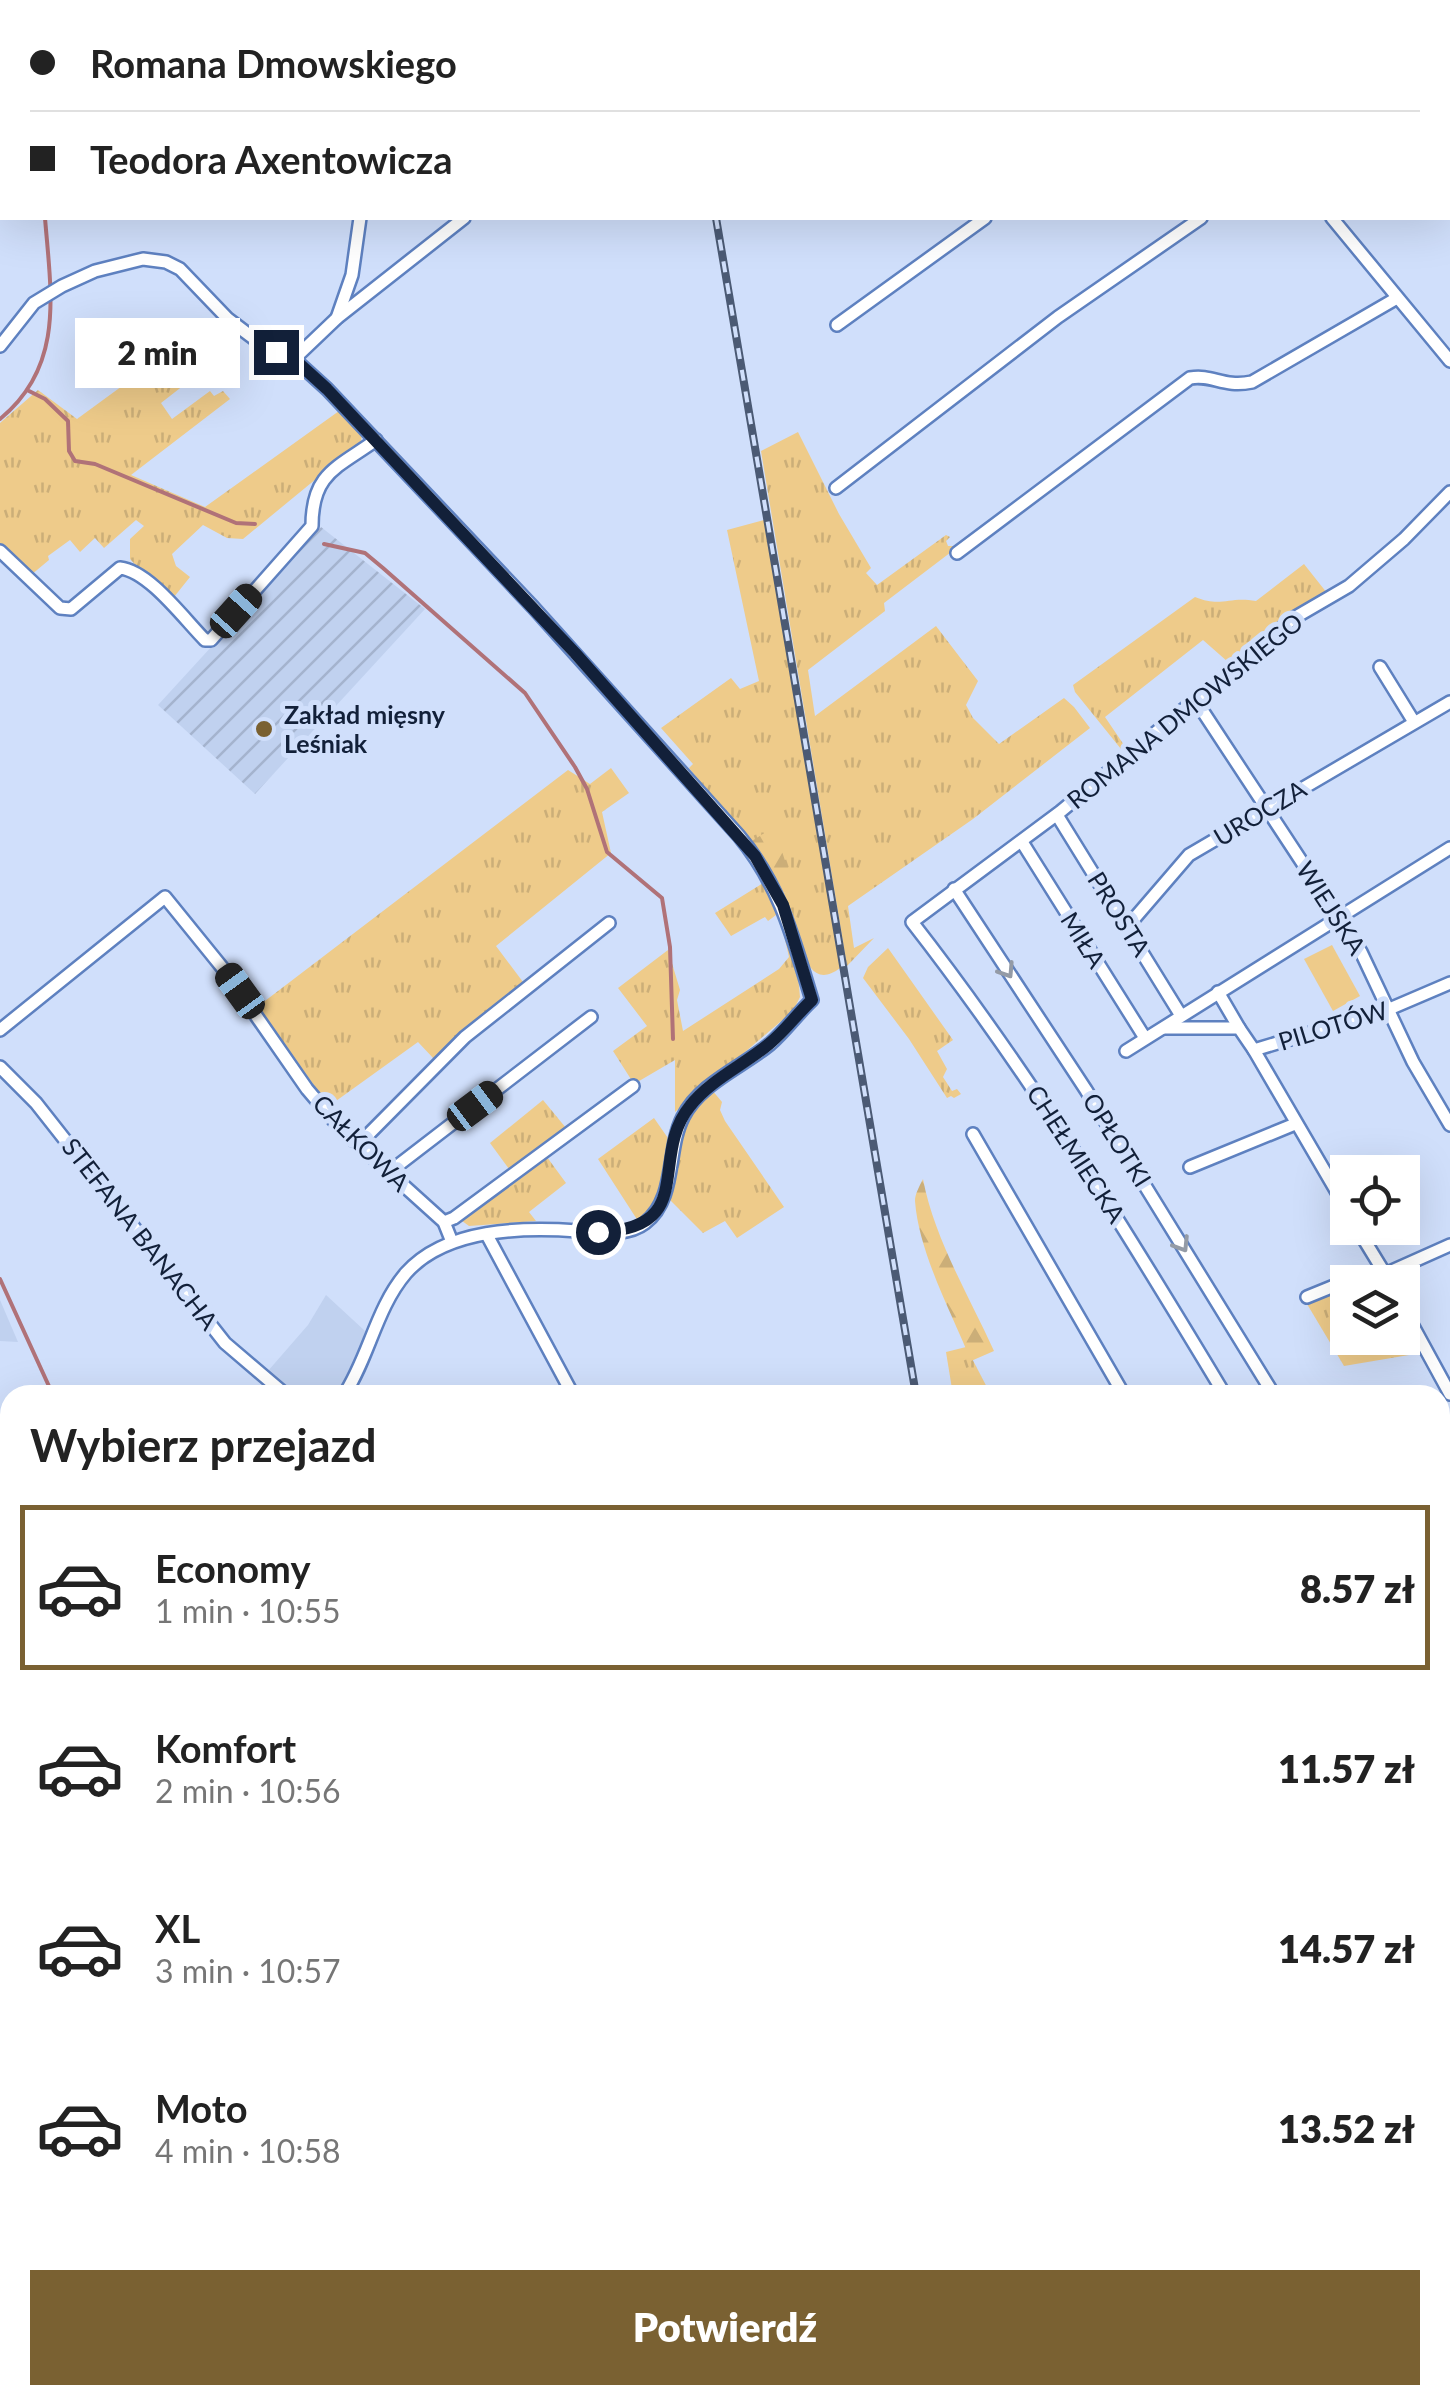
<!DOCTYPE html>
<html lang="pl">
<meta charset="utf-8">
<style>
:root{--surface:#fff;--page:#f2f2f2;--text:#222;--muted:#767676;--line:#e0e0e0;--accent:#7a6132}
body{margin:0;font-family:Lato,sans-serif;background:var(--page);color:var(--text);height:100vh;display:flex;flex-direction:column;font-size:38px;white-space:nowrap}
*{box-sizing:border-box;margin:0}
p{font-size:32px;color:var(--muted)}
.icon{flex:none;width:55px;height:55px;fill:none;stroke:currentColor;stroke-width:2;stroke-linecap:round;stroke-linejoin:round}
.map{position:relative;flex:1;overflow:hidden}
.details{position:absolute;left:0px;top:1385px;width:1450px;height:1020px;display:flex;flex-direction:column;background:var(--surface);border-radius:30px 30px 0 0;box-shadow:0 10px 40px #0002}
.details>*{flex:none}
.banner{position:absolute;left:0px;top:0px;width:1450px;height:220px;box-shadow:0 10px 40px #0002;display:grid;align-content:center;height:220px;padding:0 30px;background:var(--surface)}
.tools{position:absolute;left:1330px;top:1155px;display:grid;gap:20px}
.tools a{display:grid;place-items:center;width:90px;height:90px;border-radius:0px;background:var(--surface);box-shadow:0 10px 40px #0002;font-size:50px}
.end{position:absolute;width:45px;height:45px;margin:-22px;border:12px solid #122039;background:#fff;box-shadow:0 0 0 5px #fff}
.from{border-radius:50%}
.bubble{position:absolute;height:70px;border-radius:0px;background:var(--surface);box-shadow:0 10px 40px #0002;font-size:32px;font-weight:800;line-height:70px;text-align:center}
.car{position:absolute;width:30px;height:60px;margin:-30px -15px;border-radius:12px;box-shadow:0 0 8px 2px #0007;background:linear-gradient(#222 24%,#8ab4d8 0 40%,#222 0 76%,#8ab4d8 0 86%,#222 0)}
.banner b{display:flex;align-items:center;gap:35px;height:95px;font-size:38px}
.banner b+b{border-top:2px solid var(--line)}
.banner i{width:25px;height:25px;background:var(--text)}
ul{padding:0;list-style:none}
li{display:flex;align-items:center;gap:30px;height:165px;margin:0 20px 15px;padding:0 10px;border:5px solid transparent;border-radius:0px}
li div{flex:1}
li b{display:block;font-size:38px}
li em{font-style:normal;font-weight:800}
li.current{border-color:var(--accent)}
li>.icon{width:90px;height:90px;stroke-width:1.5}
h2{padding:0 30px;font-size:45px;line-height:120px}
.primary-button{display:flex;gap:20px;margin-top:auto;padding:20px 30px}
.primary-button a{flex:1;height:115px;border-radius:0px;background:var(--accent);color:#fff;font-size:40px;font-weight:800;line-height:115px;text-align:center}
.map>svg:first-child{display:block}
</style>
<div class="map">
<svg width="1450" height="2405" viewBox="0 0 1450 2405">
<defs>
<pattern id="industrial-furrows" width="10" height="10" patternUnits="userSpaceOnUse" patternTransform="scale(2.5)"><rect width="10" height="10" fill="#c0d1ef"/><path d="M-1 1l2-2M0 10L10 0M9 11l2-2" fill="none" stroke="#a4b3ce"/></pattern>
<pattern id="grass-tufts" width="24" height="20" patternUnits="userSpaceOnUse" patternTransform="scale(2.5)"><rect width="24" height="20" fill="#eecb8a"/><path d="M3 7l-1-3M5 7V3M7 7l1-3M15 17l-1-3M17 17v-4M19 17l1-3" fill="none" stroke="#cbae78"/></pattern>
<pattern id="forest-firs" width="22" height="20" patternUnits="userSpaceOnUse" patternTransform="scale(2.5)"><rect width="22" height="20" fill="#eecb8a"/><path d="M5 1l3.5 6h-7zM16 11l3.5 6h-7z" fill="#cbae78"/></pattern>
<pattern id="cemetery-stones" width="16" height="16" patternUnits="userSpaceOnUse" patternTransform="scale(2.5)"><rect width="16" height="16" fill="#eecb8a"/><path d="M2 7V4a2 2 0 0 1 4 0v3zM10 15v-3a2 2 0 0 1 4 0v3z" fill="#cbae78"/></pattern>
</defs>
<rect width="100%" height="100%" fill="#d0dffb"/>
<!-- built -->
<g fill="#c0d1ef">
<path d="M326,1295L365,1331L355,1363L337,1395H298L268,1371L308,1325Z"/>
<path d="M0,1300L18,1342L0,1341Z"/>
</g>
<!-- industrial -->
<g fill="url(#industrial-furrows)">
<path d="M1170,0H1349L1350,2H1172Z"/>
<path d="M321,527L425,609L255,794L158,705Z"/>
</g>
<!-- grass -->
<g fill="url(#grass-tufts)">
<path d="M53,0H487L53,2Z"/>
<path d="M185,340L213,368L193,378L161,403L172,419L210,391L214,396L223,391L230,399L131,475L205,507L339,411L362,432L361,442L243,539L227,538L203,525L172,554L176,566L190,577L170,602L130,559V539L144,526L136,520L104,548L95,538L80,552L70,540L48,556L49,560L31,575L0,548V423L38,390L77,419Z"/>
<path d="M798,432L839,514L871,568L866,573L877,585L946,535L950,537L946,541L948,546H959L884,603L885,611L808,670L815,716L936,626L978,681L966,705L973,718L999,744L1064,698L1074,707L1090,728L973,819L848,906L854,948L874,938L847,966L761,451Z"/>
<path d="M764,520L840,968C805,995 800,936 793,915C790,907 786,899 783,892L791,894L765,857L762,859L689,768L693,764L661,728L731,678L740,689L759,681L727,530Z"/>
<path d="M1304,564L1327,593L1287,615L1228,662L1203,640L1105,717L1126,748L1121,749L1075,692L1073,685L1195,597C1222,608 1228,596 1256,601Z"/>
<path d="M611,768L629,793L602,812L611,853L496,946L526,986L434,1059L418,1042L329,1106L257,1007L568,770L590,784Z"/>
<path d="M765,882L780,912L768,921L765,917L731,936L715,913Z"/>
<path d="M780,918L798,976L800,997L793,1011L675,1112V1060L634,1084L613,1051L647,1026L618,988L668,950L680,990L677,1000L683,1031L779,969L789,957Z"/>
<path d="M888,948L953,1040L937,1051L947,1069L943,1077L952,1091L957,1089L961,1094L954,1098L951,1096L947,1098L909,1039L863,978L868,967Z"/>
<path d="M712,1090L722,1102L720,1110L725,1121L784,1207L737,1238L725,1221L703,1233L668,1198L686,1120Z"/>
<path d="M543,1100L566,1128L509,1169L490,1143Z"/>
<path d="M654,1118L670,1141C664,1173 662,1198 638,1221L598,1159Z"/>
<path d="M544,1153L566,1183L529,1212L536,1221L469,1226L458,1218Z"/>
<path d="M1347,1287L1348,1338H1402L1403,1315L1416,1342L1409,1355L1344,1366L1307,1304Z"/>
<path d="M966,1347L991,1395H953L946,1352Z"/>
<path d="M1450,1416V1547H1446L1440,1535V1422Z"/>
<path d="M0,1839L10,1844V1885L0,1881Z"/>
</g>
<!-- forest -->
<g fill="url(#forest-firs)">
<path d="M774,827L790,876L792,895L783,892L762,859L764,856L752,841Z"/>
<path d="M923,1179C934,1238 969,1296 994,1351L971,1361C952,1313 919,1254 915,1201C915,1194 919,1187 923,1179Z"/>
</g>
<!-- cemetery -->
<path fill="url(#cemetery-stones)" d="M1450,1813V1932L1440,1933V1817Z"/>
<!-- garden -->
<path fill="#eecb8a" d="M1332,945L1360,996L1333,1011L1304,959Z"/>
<g fill="none" stroke-linecap="round" stroke-linejoin="round">
<!-- stream -->
<g stroke="#b07278" stroke-width="4">
<path d="M43,2L44,0"/>
<path d="M29,391L45,399L68,421L69,451L75,461L95,464L236,523L255,524"/>
<path d="M0,419C65,366 51,293 45,218"/>
<path d="M324,544L365,553L383,568L525,693L575,767L587,789L607,852L662,898L670,947L673,1039"/>
<path d="M0,1279L53,1395"/>
<path d="M195,2395L196,2405"/>
</g>
<defs>
<g id="minor">
<path d="M1160,0L1162,2"/>
<path d="M921,2L924,0"/>
<path d="M1058,2L1061,0"/>
<path d="M1332,218L1450,361"/>
<path d="M337,318L352,275L360,218"/>
<path d="M837,325L985,218"/>
<path d="M0,346L34,303L62,286L95,271L143,259L166,262L180,269L228,319L256,340L294,359L327,389L533,607L739,836C781,887 793,938 812,1000C797,1014 785,1031 770,1044C742,1067 699,1084 683,1117C666,1150 677,1198 645,1223C627,1237 599,1232 578,1231C523,1227 446,1228 406,1273C376,1308 369,1357 344,1395"/>
<path d="M294,359L337,318L464,218"/>
<path d="M836,488L1058,317L1201,218"/>
<path d="M0,551L60,608L71,609L120,568C149,571 184,619 205,640H211L312,526C312,473 337,468 376,440"/>
<path d="M957,553L1190,378C1213,374 1223,388 1252,382L1397,298"/>
<path d="M1380,667L1414,722"/>
<path d="M1196,701L1361,952L1413,1062L1450,1125"/>
<path d="M1057,815L1180,1014"/>
<path d="M1022,842L1145,1038"/>
<path d="M954,889L1086,1090L1274,1395"/>
<path d="M1127,927L1189,855L1450,702"/>
<path d="M1218,992L1239,1028"/>
<path d="M1164,1028H1239L1254,1050L1387,1010L1450,983"/>
<path d="M0,1030L165,897L225,971L307,1089L341,1129L444,1222L452,1242"/>
<path d="M1254,1050L1348,1211"/>
<path d="M1126,1051L1450,848"/>
<path d="M0,1067L36,1103L225,1343L286,1395"/>
<path d="M973,1134L1124,1395"/>
<path d="M358,1145L465,1037L609,923"/>
<path d="M1190,1167L1295,1124"/>
<path d="M388,1173L591,1017"/>
<path d="M444,1222L454,1218L633,1086"/>
<path d="M1357,1228L1390,1282"/>
<path d="M487,1235L573,1395"/>
<path d="M1307,1297L1356,1277L1385,1274L1450,1245"/>
<path d="M1402,1306L1450,1394"/>
<path d="M1225,1395C1127,1232 1029,1072 912,922L1060,812L1294,618L1349,586L1404,539L1450,492"/>
<path d="M1440,1806L1450,1803"/>
<path d="M0,1935L10,1940"/>
<path d="M1440,1953L1450,1957"/>
<path d="M1440,2126L1450,2127"/>
<path d="M1409,2395L1433,2405"/>
<path d="M573,2405L576,2395"/>
<path d="M618,2405L622,2395"/>
<path d="M708,2405L712,2395"/>
<path d="M1035,2405L1039,2395"/>
</g>
<g id="major">
<path d="M0,1546L10,1547"/>
<path d="M1440,1663L1450,1664"/>
</g>
</defs>
<!-- minor casing -->
<use href="#minor" stroke="#5e81c0" stroke-width="16"/>
<!-- major casing -->
<use href="#major" stroke="#fff" stroke-width="20"/>
<!-- minor -->
<use href="#minor" stroke="#fff" stroke-width="11"/>
<!-- major -->
<use href="#major" stroke="#c0ebbb" stroke-width="15"/>
<defs>
<g id="rail">
<path d="M679,0V2"/>
<path d="M716,218L916,1395"/>
<path d="M1272,2395L1285,2405"/>
</g>
</defs>
<!-- rail casing -->
<use href="#rail" stroke="#4b5a74" stroke-width="8"/>
<!-- rail -->
<use href="#rail" stroke="#d0dffb" stroke-width="4" stroke-dasharray="11" stroke-linecap="butt"/>
</g>
<!-- one-way arrows -->
<defs><path id="oneway-chevron" d="M-2-3.5L2.5 0L-2 3.5" fill="none" stroke-width="1.6" stroke-linecap="round" stroke-linejoin="round" transform="scale(2.5)"/></defs>
<g stroke="#949ba6">
<use href="#oneway-chevron" transform="translate(1007 971) rotate(57)"/>
<use href="#oneway-chevron" transform="translate(1182 1245) rotate(58)"/>
</g>
<g fill="none" stroke-linecap="round" stroke-linejoin="round">
<!-- route -->
<path stroke="#122039" stroke-width="12" d="M276,352L294,359L327,389L575,653L755,856L783,905L812,1000C797,1014 785,1031 769,1044C744,1065 710,1080 690,1106C648,1158 699,1229 598,1232"/>
</g>
<!-- markers -->
<circle fill="#7a6132" stroke="#d0dffb" stroke-width="4" cx="264" cy="729" r="10"/>
<g text-anchor="middle" stroke-width="10" stroke-linejoin="round" paint-order="stroke">
<!-- street labels -->
<g font-size="25" fill="#122039" stroke="#d0dffb">
<text transform="translate(1185 711) rotate(-39)" y="9">ROMANA DMOWSKIEGO</text>
<text transform="translate(1260 813) rotate(-31)" y="9">UROCZA</text>
<text transform="translate(1331 908) rotate(57)" y="9">WIEJSKA</text>
<text transform="translate(1119 914) rotate(58)" y="9">PROSTA</text>
<text transform="translate(1083 940) rotate(58)" y="9">MIŁA</text>
<text transform="translate(1333 1026) rotate(-17)" y="9">PILOTÓW</text>
<text transform="translate(1117 1140) rotate(58)" y="9">OPŁOTKI</text>
<text transform="translate(361 1143) rotate(45)" y="9">CAŁKOWA</text>
<text transform="translate(1076 1154) rotate(57)" y="9">CHEŁMIECKA</text>
<text transform="translate(140 1234) rotate(52)" y="9">STEFANA BANACHA</text>
</g>
<!-- poi labels -->
<g font-size="25" font-weight="bold" fill="#122039" stroke="#d0dffb" text-anchor="start">
<text x="284" y="724">Zakład mięsny<tspan x="284" dy="29">Leśniak</tspan></text>
</g>
</g>
</svg>
<div class="tools">
<a><svg class="icon" aria-label="locate" viewBox="0 0 24 24"><circle cx="12" cy="12" r="6"/><path d="M12 2v4M12 18v4M2 12h4M18 12h4"/></svg></a>
<a><svg class="icon" aria-label="layers" viewBox="0 0 24 24"><path d="M12 4l9 5-9 5-9-5zM3 14l9 5 9-5"/></svg></a>
</div>
<i class="end from" style="left:598px;top:1232px"></i>
<i class="end" style="left:276px;top:352px"></i>
<div class="bubble" style="left:75px;top:318px;width:165px">2 min</div>
<i class="car" style="left:236px;top:611px;rotate:42deg"></i>
<i class="car" style="left:240px;top:991px;rotate:324deg"></i>
<i class="car" style="left:475px;top:1106px;rotate:53deg"></i>
<div class="banner">
<b><i class="from"></i>Romana Dmowskiego</b>
<b><i></i>Teodora Axentowicza</b>
</div>
<section class="details">
<h2>Wybierz przejazd</h2>
<ul>
<li class="current"><svg class="icon" aria-label="car" viewBox="0 0 24 24"><path d="M5 17H2v-5l4-1 3-4h7l3 4 3 1v5h-3M9 17h6M6 11h13"/><circle cx="7" cy="17" r="2"/><circle cx="17" cy="17" r="2"/></svg><div><b>Economy</b><p>1 min · 10:55</p></div><em>8.57 zł</em></li>
<li><svg class="icon" aria-label="car" viewBox="0 0 24 24"><path d="M5 17H2v-5l4-1 3-4h7l3 4 3 1v5h-3M9 17h6M6 11h13"/><circle cx="7" cy="17" r="2"/><circle cx="17" cy="17" r="2"/></svg><div><b>Komfort</b><p>2 min · 10:56</p></div><em>11.57 zł</em></li>
<li><svg class="icon" aria-label="car" viewBox="0 0 24 24"><path d="M5 17H2v-5l4-1 3-4h7l3 4 3 1v5h-3M9 17h6M6 11h13"/><circle cx="7" cy="17" r="2"/><circle cx="17" cy="17" r="2"/></svg><div><b>XL</b><p>3 min · 10:57</p></div><em>14.57 zł</em></li>
<li><svg class="icon" aria-label="car" viewBox="0 0 24 24"><path d="M5 17H2v-5l4-1 3-4h7l3 4 3 1v5h-3M9 17h6M6 11h13"/><circle cx="7" cy="17" r="2"/><circle cx="17" cy="17" r="2"/></svg><div><b>Moto</b><p>4 min · 10:58</p></div><em>13.52 zł</em></li>
</ul>
<div class="primary-button"><a>Potwierdź</a></div>
</section>
</div>
